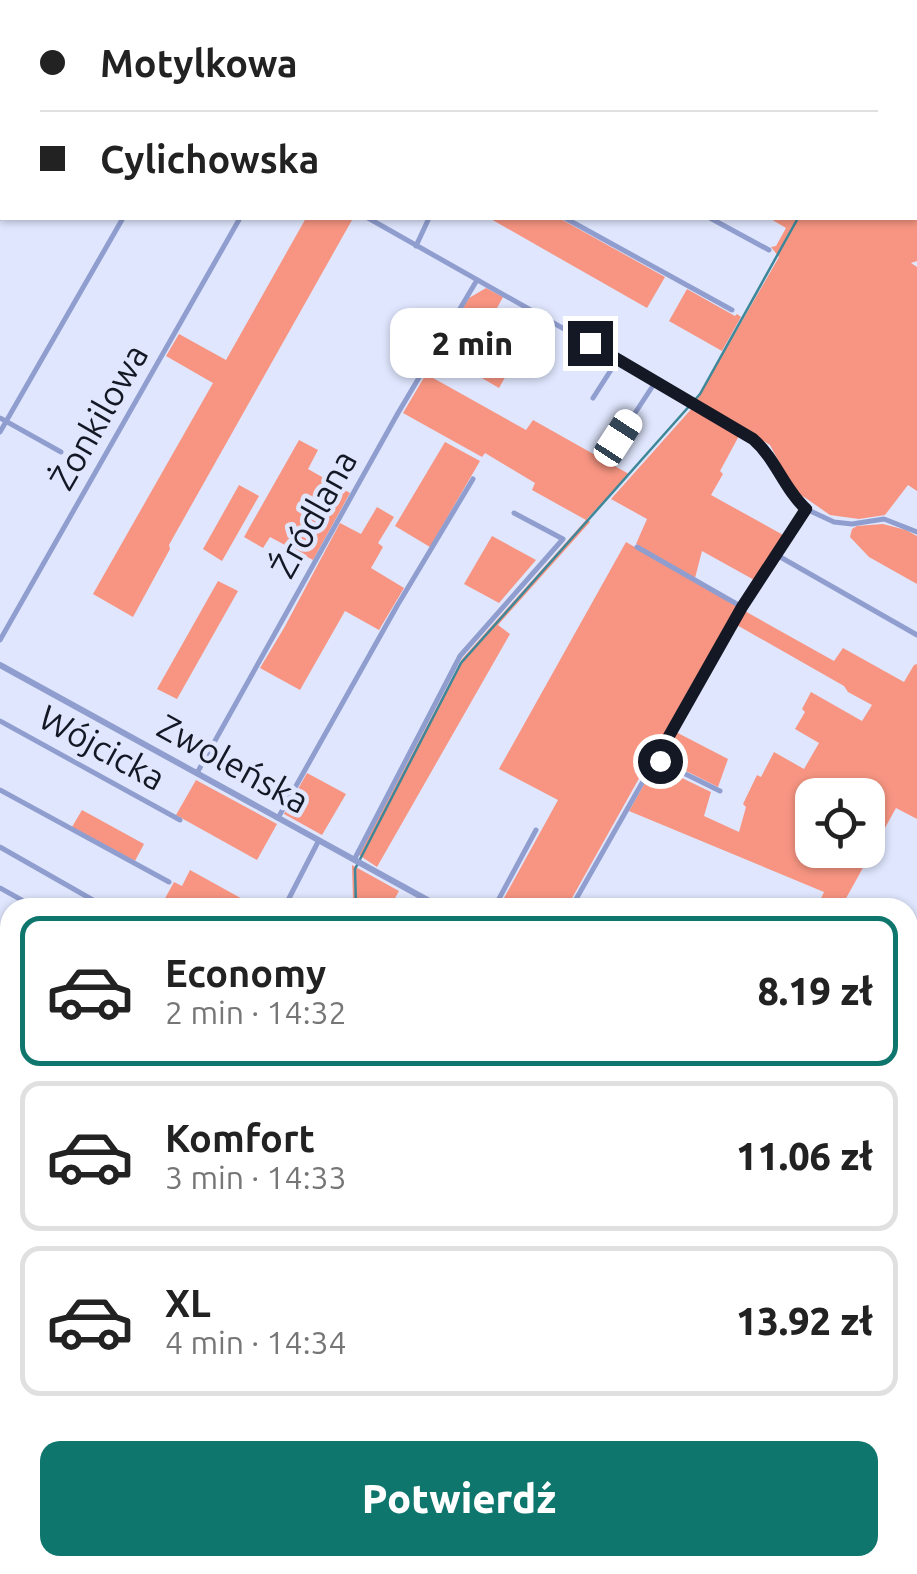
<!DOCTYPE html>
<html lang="pl">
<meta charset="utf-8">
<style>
:root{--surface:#fff;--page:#f2f2f2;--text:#222;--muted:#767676;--line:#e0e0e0;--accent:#0f766e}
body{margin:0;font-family:Ubuntu,sans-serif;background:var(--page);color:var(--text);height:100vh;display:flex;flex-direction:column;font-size:38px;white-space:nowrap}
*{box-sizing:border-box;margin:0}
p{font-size:32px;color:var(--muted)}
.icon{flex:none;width:55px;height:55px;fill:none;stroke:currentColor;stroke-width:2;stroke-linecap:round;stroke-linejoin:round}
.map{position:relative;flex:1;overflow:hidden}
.details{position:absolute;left:0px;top:898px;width:918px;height:678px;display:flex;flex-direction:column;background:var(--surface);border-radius:30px 30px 0 0;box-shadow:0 2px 8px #0004}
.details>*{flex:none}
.guide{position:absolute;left:0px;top:0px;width:918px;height:220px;box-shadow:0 2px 8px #0004;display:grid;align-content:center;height:220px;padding:0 40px;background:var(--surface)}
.tools{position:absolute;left:795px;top:778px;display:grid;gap:20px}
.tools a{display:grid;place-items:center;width:90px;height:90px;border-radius:20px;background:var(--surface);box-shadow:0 2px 8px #0004;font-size:50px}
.end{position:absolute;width:45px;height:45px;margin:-22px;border:12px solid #141825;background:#fff;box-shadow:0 0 0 5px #fff}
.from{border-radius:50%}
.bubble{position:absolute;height:70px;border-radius:20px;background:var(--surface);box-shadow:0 2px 8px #0004;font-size:32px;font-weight:800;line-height:70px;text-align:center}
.car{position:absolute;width:30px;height:60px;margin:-30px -15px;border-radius:12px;box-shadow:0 0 8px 2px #0007;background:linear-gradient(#fff 24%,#345 0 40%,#fff 0 76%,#345 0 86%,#fff 0)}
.guide b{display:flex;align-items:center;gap:35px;height:95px;font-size:38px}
.guide b+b{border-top:2px solid var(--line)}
.guide i{width:25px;height:25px;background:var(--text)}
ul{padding:18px 0 0;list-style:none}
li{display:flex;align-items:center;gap:30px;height:150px;margin:0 20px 15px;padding:0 20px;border:5px solid var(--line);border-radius:20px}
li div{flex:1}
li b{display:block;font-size:38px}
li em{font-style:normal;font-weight:800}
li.selected{border-color:var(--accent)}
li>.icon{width:90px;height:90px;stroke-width:1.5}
.action{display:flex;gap:20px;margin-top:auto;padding:20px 40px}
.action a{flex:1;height:115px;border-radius:20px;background:var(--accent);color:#fff;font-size:40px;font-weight:800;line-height:115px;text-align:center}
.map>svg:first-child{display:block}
</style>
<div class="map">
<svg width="917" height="1574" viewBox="0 0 917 1574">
<rect width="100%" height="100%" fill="#dfe6fd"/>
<!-- green -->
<g fill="#f79582" fill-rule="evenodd">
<path d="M848,0H917V261L911,263L917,267V491L908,485L885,515L859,519L830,515L794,490L770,445L696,401L779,257L771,247L776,246L786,228L769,218H915V2H846Z"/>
<path d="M306,218H352V220L174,536L169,545L170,549L133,617L93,594L213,383L166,356L179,334L226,360Z"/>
<path d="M489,218H559L665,277L647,308Z"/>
<path d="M486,288L503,297L481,338L516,358L499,388L437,352L469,298Z"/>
<path d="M687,289L735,316L737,314L741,317L722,351L669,321Z"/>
<path d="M426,374L526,430L533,420L629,474L587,519L590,522L498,625L510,634L377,867L359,855L462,659L586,520L532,490L535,483L485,453L482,457L403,413Z"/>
<path d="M694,406L740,434L720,471L723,474L711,495L785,536L771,554L756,581L702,551L695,578L636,544L647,519L611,499Z"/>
<path d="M299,440L318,450L308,469L350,493L313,560L270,537L263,548L244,537Z"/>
<path d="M445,442L480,461L430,547L395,526Z"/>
<path d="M239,485L259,496L222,561L203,549Z"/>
<path d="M377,507L394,517L378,543L383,547L371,568L404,588L379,630L345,611L300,690L260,668L284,628L340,523L361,534Z"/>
<path d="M883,524L906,530L917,536V584L869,557L850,537L852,529L857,526Z"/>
<path d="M492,536L536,560L499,603L464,584Z"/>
<path d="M626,542L739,607L693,682L567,907H499L558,800L499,769Z"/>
<path d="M218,581L238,591L177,699L157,689Z"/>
<path d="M743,610L834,661L843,648L904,682L914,665L917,664V819L896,808L844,902L852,907H817L824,892L629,811L655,765L711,792L704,816L739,832L746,807L743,804L757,775L761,777L774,752L804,769L819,743L795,729L805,712L802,709L811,692L862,721L872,705L848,692L844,686L735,624ZM812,795H868V850H812Z"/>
<path d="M674,731L728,759L718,787L660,758Z"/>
<path d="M307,773L346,794L322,835L284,814Z"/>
<path d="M196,780L277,824L257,860L176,815Z"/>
<path d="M82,810L144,844L135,861L72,827Z"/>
<path d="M352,865L399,891L390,907H350L353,899Z"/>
<path d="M190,870L257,907H172L163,902L174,882L182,886Z"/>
<path d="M0,1116L10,1121V1331L0,1328Z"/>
<path d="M425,1565H537L553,1574H441Z"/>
</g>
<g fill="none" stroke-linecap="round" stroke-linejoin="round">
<!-- stream -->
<g stroke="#3d8798" stroke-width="2.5">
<path d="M913,2L914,0"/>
<path d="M356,908L355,869L461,663L700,394L798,218"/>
<path d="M338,1574L339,1565"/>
</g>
<!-- minor -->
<g stroke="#909ecf" stroke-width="5">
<path d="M97,0L102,2"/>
<path d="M182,0L186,2"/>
<path d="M351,0L355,2"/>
<path d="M503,0L507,2"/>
<path d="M122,2L124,0"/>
<path d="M517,2L518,0"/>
<path d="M0,11L2,13"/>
<path d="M0,218L2,214"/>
<path d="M368,218L656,381L753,439L770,458L792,494L806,509L834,522L852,524L884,519L917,532"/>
<path d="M565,218L732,310"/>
<path d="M710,218L769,250"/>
<path d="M416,246L429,218"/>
<path d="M593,398L618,359"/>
<path d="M0,418L61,452"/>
<path d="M0,432L123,218"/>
<path d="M618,439L656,381"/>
<path d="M637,547L742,607"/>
<path d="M775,554L917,635"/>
<path d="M0,640L240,218"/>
<path d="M0,721L180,820"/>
<path d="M655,759L720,791"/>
<path d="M197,773L398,413L477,280"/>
<path d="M0,790L169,882"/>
<path d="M278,818L397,606L473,479"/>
<path d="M0,847L107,908"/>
<path d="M354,860L460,656L563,539L514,513"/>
<path d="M0,888L36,908"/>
<path d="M284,908L319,840"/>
<path d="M494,908L536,830"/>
<path d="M571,908L742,607L805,509"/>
<path d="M908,1001L917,984"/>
<path d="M0,1111L10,1117"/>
<path d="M908,1376L917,1357"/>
<path d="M0,1392L10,1394"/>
<path d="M0,1487L10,1447"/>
<path d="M29,1574L39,1565"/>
<path d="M796,1574L802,1565"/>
</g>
<!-- tertiary -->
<g stroke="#909ecf" stroke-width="6">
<path d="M0,665L442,908"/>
<path d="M908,1078L917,1081"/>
</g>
</g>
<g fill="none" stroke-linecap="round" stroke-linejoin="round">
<!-- route -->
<path stroke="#141825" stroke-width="12" d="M590,343L753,439C776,459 784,489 806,509L742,607L656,759L660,761"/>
</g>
<g text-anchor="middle" stroke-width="9" stroke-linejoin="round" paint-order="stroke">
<!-- street labels -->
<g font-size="35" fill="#141825" stroke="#dfe6fd">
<text transform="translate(99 417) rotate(-60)" y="12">Żonkilowa</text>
<text transform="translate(314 514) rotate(-61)" y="12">Źródlana</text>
<text transform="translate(102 748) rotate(29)" y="12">Wójcicka</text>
<text transform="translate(233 764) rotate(29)" y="12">Zwoleńska</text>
</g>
</g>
</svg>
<div class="tools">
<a><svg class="icon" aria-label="locate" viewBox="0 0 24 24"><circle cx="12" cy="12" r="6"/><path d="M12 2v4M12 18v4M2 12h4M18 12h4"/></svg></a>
</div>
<i class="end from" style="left:660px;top:761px"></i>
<i class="end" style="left:590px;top:343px"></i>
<div class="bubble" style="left:390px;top:308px;width:165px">2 min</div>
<i class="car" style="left:618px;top:438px;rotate:33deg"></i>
<div class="guide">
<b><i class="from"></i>Motylkowa</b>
<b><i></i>Cylichowska</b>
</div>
<section class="details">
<ul>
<li class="selected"><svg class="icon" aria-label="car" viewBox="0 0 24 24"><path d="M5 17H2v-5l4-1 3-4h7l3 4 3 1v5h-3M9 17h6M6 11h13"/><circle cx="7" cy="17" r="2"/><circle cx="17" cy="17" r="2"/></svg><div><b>Economy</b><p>2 min · 14:32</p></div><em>8.19 zł</em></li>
<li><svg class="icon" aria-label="car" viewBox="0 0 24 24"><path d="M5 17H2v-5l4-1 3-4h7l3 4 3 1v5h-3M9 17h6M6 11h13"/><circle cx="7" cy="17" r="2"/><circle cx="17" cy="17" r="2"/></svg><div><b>Komfort</b><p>3 min · 14:33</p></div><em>11.06 zł</em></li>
<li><svg class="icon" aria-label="car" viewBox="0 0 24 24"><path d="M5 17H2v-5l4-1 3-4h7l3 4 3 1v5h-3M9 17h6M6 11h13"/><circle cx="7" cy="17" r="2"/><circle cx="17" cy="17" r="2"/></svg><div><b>XL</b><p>4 min · 14:34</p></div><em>13.92 zł</em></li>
</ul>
<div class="action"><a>Potwierdź</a></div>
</section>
</div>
